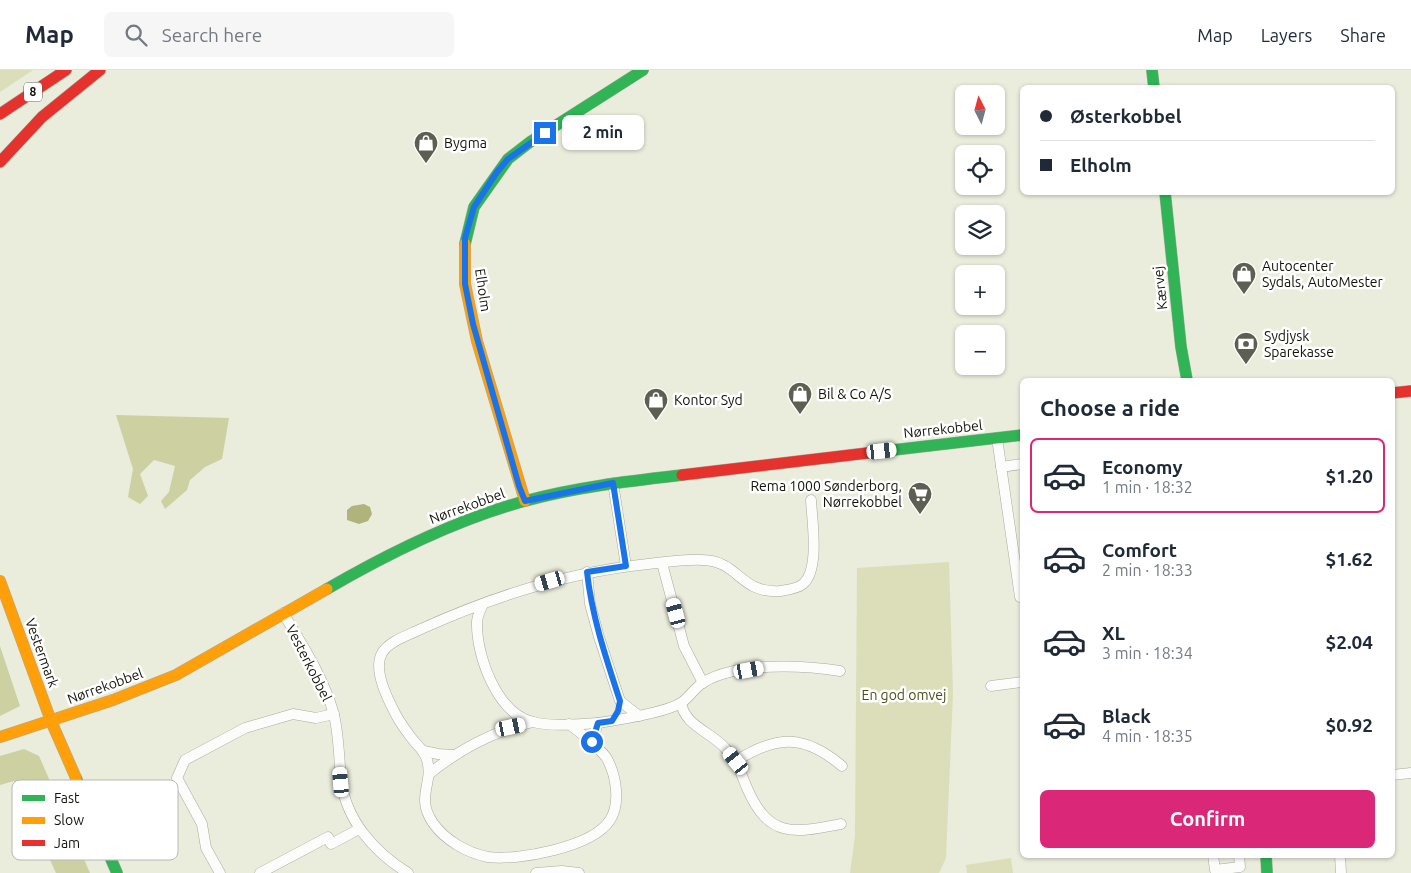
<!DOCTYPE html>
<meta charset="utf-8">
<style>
:root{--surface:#fff;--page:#f6f6f7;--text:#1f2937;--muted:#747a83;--line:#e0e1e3;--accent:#db2777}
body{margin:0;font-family:Ubuntu,sans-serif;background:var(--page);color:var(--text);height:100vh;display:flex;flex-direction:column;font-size:19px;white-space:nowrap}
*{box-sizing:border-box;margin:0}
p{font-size:16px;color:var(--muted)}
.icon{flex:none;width:28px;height:28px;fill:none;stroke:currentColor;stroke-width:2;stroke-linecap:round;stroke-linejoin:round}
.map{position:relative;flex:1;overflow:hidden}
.details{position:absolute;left:1020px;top:308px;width:375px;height:480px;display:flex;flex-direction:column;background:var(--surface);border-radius:8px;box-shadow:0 1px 4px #0004}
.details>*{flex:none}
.guide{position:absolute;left:1020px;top:15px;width:375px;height:110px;border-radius:8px;box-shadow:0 1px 4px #0004;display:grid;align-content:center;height:110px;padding:0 20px;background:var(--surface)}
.needle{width:32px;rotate:354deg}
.buttons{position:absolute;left:955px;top:15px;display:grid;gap:10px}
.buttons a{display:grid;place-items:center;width:50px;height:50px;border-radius:8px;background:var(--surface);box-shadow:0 1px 4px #0004;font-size:25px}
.end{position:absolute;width:22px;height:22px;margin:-11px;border:6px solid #1a73e8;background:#fff;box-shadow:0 0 0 2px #fff}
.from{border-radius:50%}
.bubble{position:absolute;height:35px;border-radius:8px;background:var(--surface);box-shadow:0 1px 4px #0004;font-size:16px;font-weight:600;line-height:35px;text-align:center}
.car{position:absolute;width:15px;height:30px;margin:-15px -8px;border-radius:6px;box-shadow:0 0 4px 1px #0007;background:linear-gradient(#fff 24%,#345 0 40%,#fff 0 76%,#345 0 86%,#fff 0)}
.guide b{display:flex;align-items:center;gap:18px;height:48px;font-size:19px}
.guide b+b{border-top:1px solid var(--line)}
.guide i{width:12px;height:12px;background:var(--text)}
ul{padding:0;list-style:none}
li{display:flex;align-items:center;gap:15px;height:75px;margin:0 10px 8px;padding:0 10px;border:2px solid transparent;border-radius:8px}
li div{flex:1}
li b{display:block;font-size:19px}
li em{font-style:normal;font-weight:600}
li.selected{border-color:var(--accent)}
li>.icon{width:45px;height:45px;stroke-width:1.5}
h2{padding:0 20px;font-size:22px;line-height:60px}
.primary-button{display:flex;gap:10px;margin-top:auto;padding:10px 20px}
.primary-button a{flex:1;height:58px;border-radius:8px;background:var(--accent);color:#fff;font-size:20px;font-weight:600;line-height:58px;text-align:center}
header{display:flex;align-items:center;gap:30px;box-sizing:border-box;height:70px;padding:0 25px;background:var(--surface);border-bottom:1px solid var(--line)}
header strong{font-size:24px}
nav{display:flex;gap:28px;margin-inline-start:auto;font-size:18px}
.search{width:350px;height:45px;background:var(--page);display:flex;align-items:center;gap:12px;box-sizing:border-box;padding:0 18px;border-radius:8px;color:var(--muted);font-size:19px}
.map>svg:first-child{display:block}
</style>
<header>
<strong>Map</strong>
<div class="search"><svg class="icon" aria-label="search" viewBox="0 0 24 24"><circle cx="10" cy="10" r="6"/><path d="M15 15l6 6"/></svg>Search here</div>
<nav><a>Map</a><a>Layers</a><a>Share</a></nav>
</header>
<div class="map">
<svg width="1411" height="803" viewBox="0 0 1411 803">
<rect width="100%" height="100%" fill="#eaecdc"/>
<!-- green -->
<g fill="#dbdeb9">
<path d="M0,0H33L0,22Z"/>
<path d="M949,492L953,623L946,788L939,803H850L855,766L857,498Z"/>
<path d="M1011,788L1013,803H967L966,795Z"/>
</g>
<!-- forest -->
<g fill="#cdd0a1">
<path d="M116,345L229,348L222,389L205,397L190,410L187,420L165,439L161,431L169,422L175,396L154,390L140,404L148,426L140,434L128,427L133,399Z"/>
<path d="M0,576L20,636L0,646Z"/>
<path d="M24,679L39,686L90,803H56L14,711L0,715V686Z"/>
</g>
<!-- water -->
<path fill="#b0b37b" d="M364,434L370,437L372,444L368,451L359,454L347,450V440L352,436Z"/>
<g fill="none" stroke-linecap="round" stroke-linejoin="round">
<defs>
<g id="street">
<path d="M997,368L1020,527H1022"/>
<path d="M1001,397L1022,394"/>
<path d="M613,413L626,496"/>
<path d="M811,430C812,450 820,500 803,514C797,519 787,520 780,521C740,524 739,491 703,490C685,489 666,492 648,494C568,502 494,526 421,559C409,565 389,571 382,583C373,599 386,626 394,641C398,650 404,658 410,666C416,675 424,679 427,690C434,713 415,727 433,753C445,770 467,783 488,787C518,791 593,777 610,750C621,733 616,704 606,687C602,682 596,677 592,672L598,653C618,650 664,643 681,633C689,628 695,617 704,612C738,592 802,595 840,601"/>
<path d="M662,493L684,576L703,613"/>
<path d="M587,502L590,534L599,567L620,631L639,646"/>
<path d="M483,534C481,539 477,546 477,552C476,585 497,644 533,652C554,657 578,654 598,653"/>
<path d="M283,543C302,574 325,610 334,645C339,666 339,688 341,710C346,750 374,782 408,803"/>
<path d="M991,616L1022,612"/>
<path d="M681,633C685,656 711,662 725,678C736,689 741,703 747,718C769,769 794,763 841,754"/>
<path d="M569,654L592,672"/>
<path d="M424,681L438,684L453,685"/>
<path d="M736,691C777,665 804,664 842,696"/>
<path d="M429,704C460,679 494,661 533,652"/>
<path d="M1392,705L1411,703"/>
<path d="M1213,785L1215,800L1240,797L1239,785"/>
<path d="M1340,785L1341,803"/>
<path d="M220,803L206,778L202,754L177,708L185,690L245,658L293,644L316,648L334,644"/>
<path d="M260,803L328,767L331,774L359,759"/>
<path d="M536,803L562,801L579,803"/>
</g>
<g id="fast">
<path d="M1152,0L1154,18"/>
<path d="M1165,122L1181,277L1187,310"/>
<path d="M465,174L474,137L508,89L530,72L643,0"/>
<path d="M876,382L1022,365"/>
<path d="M327,519C389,483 455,450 525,431C576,417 630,411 682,405"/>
<path d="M76,708L117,803"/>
<path d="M1266,785L1267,803"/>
</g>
<g id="slow">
<path d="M465,174V214L477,271L525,431"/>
<path d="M0,511L51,651L76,708"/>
<path d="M0,667L113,630L176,605L327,519"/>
</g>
<g id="jam">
<path d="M0,44L66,0"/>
<path d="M0,92L42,47L100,0"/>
<path d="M1392,323L1411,321"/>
<path d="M682,405L876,382"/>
</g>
</defs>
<!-- street casing -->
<use href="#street" stroke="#a9aa9e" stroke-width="11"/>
<!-- fast casing -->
<use href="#fast" stroke="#a9aa9e" stroke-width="12"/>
<!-- slow casing -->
<use href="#slow" stroke="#a9aa9e" stroke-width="12"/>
<!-- jam casing -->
<use href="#jam" stroke="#a9aa9e" stroke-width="12"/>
<!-- street -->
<use href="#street" stroke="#fcfcfa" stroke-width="10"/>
<!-- fast -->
<use href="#fast" stroke="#30b455" stroke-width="11"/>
<!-- slow -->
<use href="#slow" stroke="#ff9f0a" stroke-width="11"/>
<!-- jam -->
<use href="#jam" stroke="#e5322d" stroke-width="11"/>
</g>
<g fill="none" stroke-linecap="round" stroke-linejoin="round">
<!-- route -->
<path stroke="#1a73e8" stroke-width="6" d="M545,63L508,89L497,102L474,137L465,168V214L473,254L519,416L525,431L613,413L626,496L587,502C592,547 606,588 620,631L618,641L612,651L598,653L592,672"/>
</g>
<!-- icons -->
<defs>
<symbol id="shop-pin" viewBox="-11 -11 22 30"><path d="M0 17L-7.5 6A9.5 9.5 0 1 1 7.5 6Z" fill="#5e5f53" stroke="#fff"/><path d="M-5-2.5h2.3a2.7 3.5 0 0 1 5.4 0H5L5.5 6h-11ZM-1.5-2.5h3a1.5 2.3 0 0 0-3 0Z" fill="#fff"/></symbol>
<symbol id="bank-pin" viewBox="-11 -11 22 30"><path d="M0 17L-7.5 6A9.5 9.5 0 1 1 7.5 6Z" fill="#5e5f53" stroke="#fff"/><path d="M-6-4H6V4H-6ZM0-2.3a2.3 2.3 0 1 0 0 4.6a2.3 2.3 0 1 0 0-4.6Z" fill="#fff"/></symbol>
<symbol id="supermarket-pin" viewBox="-11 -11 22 30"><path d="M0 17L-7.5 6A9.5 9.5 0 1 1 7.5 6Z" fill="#5e5f53" stroke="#fff"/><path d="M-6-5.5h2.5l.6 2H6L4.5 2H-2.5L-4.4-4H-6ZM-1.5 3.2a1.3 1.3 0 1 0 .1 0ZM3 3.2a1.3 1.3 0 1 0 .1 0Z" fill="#fff"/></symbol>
</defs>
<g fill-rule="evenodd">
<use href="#shop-pin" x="412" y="59" width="28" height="38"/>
<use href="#shop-pin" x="1230" y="190" width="28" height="38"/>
<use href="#bank-pin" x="1232" y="260" width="28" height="38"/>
<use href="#shop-pin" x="786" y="310" width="28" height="38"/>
<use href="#shop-pin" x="642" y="316" width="28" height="38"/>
<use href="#supermarket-pin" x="906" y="410" width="28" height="38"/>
</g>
<g text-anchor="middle" stroke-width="5" stroke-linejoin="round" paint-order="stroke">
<!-- shield labels -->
<rect fill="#fff" stroke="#595a53" stroke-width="1" x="24" y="12.5" width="18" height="19" rx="4"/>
<g font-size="12" font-weight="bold" fill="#121309">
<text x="33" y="26">8</text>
</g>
<!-- poi labels -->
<g font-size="14" fill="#121309" stroke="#fff" text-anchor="start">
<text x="444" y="78">Bygma</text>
<text x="1262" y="201">Autocenter<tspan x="1262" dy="16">Sydals, AutoMester</tspan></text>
<text x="1264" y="271">Sydjysk<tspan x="1264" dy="16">Sparekasse</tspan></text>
<text x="818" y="329">Bil &amp; Co A/S</text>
<text x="674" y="335">Kontor Syd</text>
<text x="902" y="421" text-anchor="end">Rema 1000 Sønderborg,<tspan x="902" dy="16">Nørrekobbel</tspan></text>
</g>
<!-- street labels -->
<g font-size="14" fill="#121309" stroke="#fff">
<text transform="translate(1160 218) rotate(-96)" y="5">Kærvej</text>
<text transform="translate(483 220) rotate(82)" y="5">Elholm</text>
<text transform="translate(943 359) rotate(-6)" y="5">Nørrekobbel</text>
<text transform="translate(467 436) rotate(-20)" y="5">Nørrekobbel</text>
<text transform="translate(42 583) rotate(70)" y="5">Vestermark</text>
<text transform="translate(309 593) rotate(63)" y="5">Vesterkobbel</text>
<text transform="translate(105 616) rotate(-20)" y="5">Nørrekobbel</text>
</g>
<!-- park labels -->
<g font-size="14" fill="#4d4f18" stroke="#fff">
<text x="904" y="630">En god omvej</text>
</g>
</g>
<!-- legend -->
<rect x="12" y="710" width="166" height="80" rx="8" fill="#fff" stroke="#b8b8b5" stroke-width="1"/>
<rect x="22" y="725" width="23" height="6" fill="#30b455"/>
<rect x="22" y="747" width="23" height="7" fill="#ff9f0a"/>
<rect x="22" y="770" width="23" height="6" fill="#e5322d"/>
<g font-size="14" fill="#121309">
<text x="54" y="733">Fast</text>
<text x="54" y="755">Slow</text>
<text x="54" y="778">Jam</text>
</g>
</svg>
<div class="buttons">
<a><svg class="needle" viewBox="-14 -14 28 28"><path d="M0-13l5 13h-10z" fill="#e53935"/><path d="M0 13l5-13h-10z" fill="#747a83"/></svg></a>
<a><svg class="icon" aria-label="locate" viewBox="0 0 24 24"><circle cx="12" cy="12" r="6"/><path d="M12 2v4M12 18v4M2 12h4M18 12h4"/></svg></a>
<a><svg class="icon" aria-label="layers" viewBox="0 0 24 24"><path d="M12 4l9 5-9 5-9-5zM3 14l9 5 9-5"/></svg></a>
<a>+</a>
<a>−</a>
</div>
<i class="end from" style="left:592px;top:672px"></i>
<i class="end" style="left:545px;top:63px"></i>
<div class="bubble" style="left:562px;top:45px;width:82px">2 min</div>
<i class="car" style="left:882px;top:381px;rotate:84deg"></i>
<i class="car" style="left:550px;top:511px;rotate:254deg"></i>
<i class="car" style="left:676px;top:543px;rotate:345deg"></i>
<i class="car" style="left:749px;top:600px;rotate:80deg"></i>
<i class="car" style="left:511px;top:657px;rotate:78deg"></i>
<i class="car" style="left:736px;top:691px;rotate:321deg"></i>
<i class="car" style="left:341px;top:712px;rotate:355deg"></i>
<div class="guide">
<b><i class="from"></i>Østerkobbel</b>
<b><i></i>Elholm</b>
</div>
<section class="details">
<h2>Choose a ride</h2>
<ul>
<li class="selected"><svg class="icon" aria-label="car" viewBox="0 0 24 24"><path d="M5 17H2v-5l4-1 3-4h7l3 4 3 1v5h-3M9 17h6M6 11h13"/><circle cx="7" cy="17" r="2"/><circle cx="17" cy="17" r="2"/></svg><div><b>Economy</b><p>1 min · 18:32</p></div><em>$1.20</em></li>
<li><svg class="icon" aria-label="car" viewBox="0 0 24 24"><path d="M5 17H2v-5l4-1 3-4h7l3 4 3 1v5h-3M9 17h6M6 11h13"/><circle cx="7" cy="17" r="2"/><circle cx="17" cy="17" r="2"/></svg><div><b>Comfort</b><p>2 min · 18:33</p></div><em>$1.62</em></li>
<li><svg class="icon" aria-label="car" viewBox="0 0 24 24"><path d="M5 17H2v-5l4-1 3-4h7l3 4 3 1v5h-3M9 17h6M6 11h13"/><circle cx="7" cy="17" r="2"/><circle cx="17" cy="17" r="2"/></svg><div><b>XL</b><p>3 min · 18:34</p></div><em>$2.04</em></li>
<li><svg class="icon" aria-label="car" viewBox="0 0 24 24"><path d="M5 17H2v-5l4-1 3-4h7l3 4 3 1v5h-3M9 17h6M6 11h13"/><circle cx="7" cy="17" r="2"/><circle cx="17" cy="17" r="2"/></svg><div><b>Black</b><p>4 min · 18:35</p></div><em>$0.92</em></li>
</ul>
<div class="primary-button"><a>Confirm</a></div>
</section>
</div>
